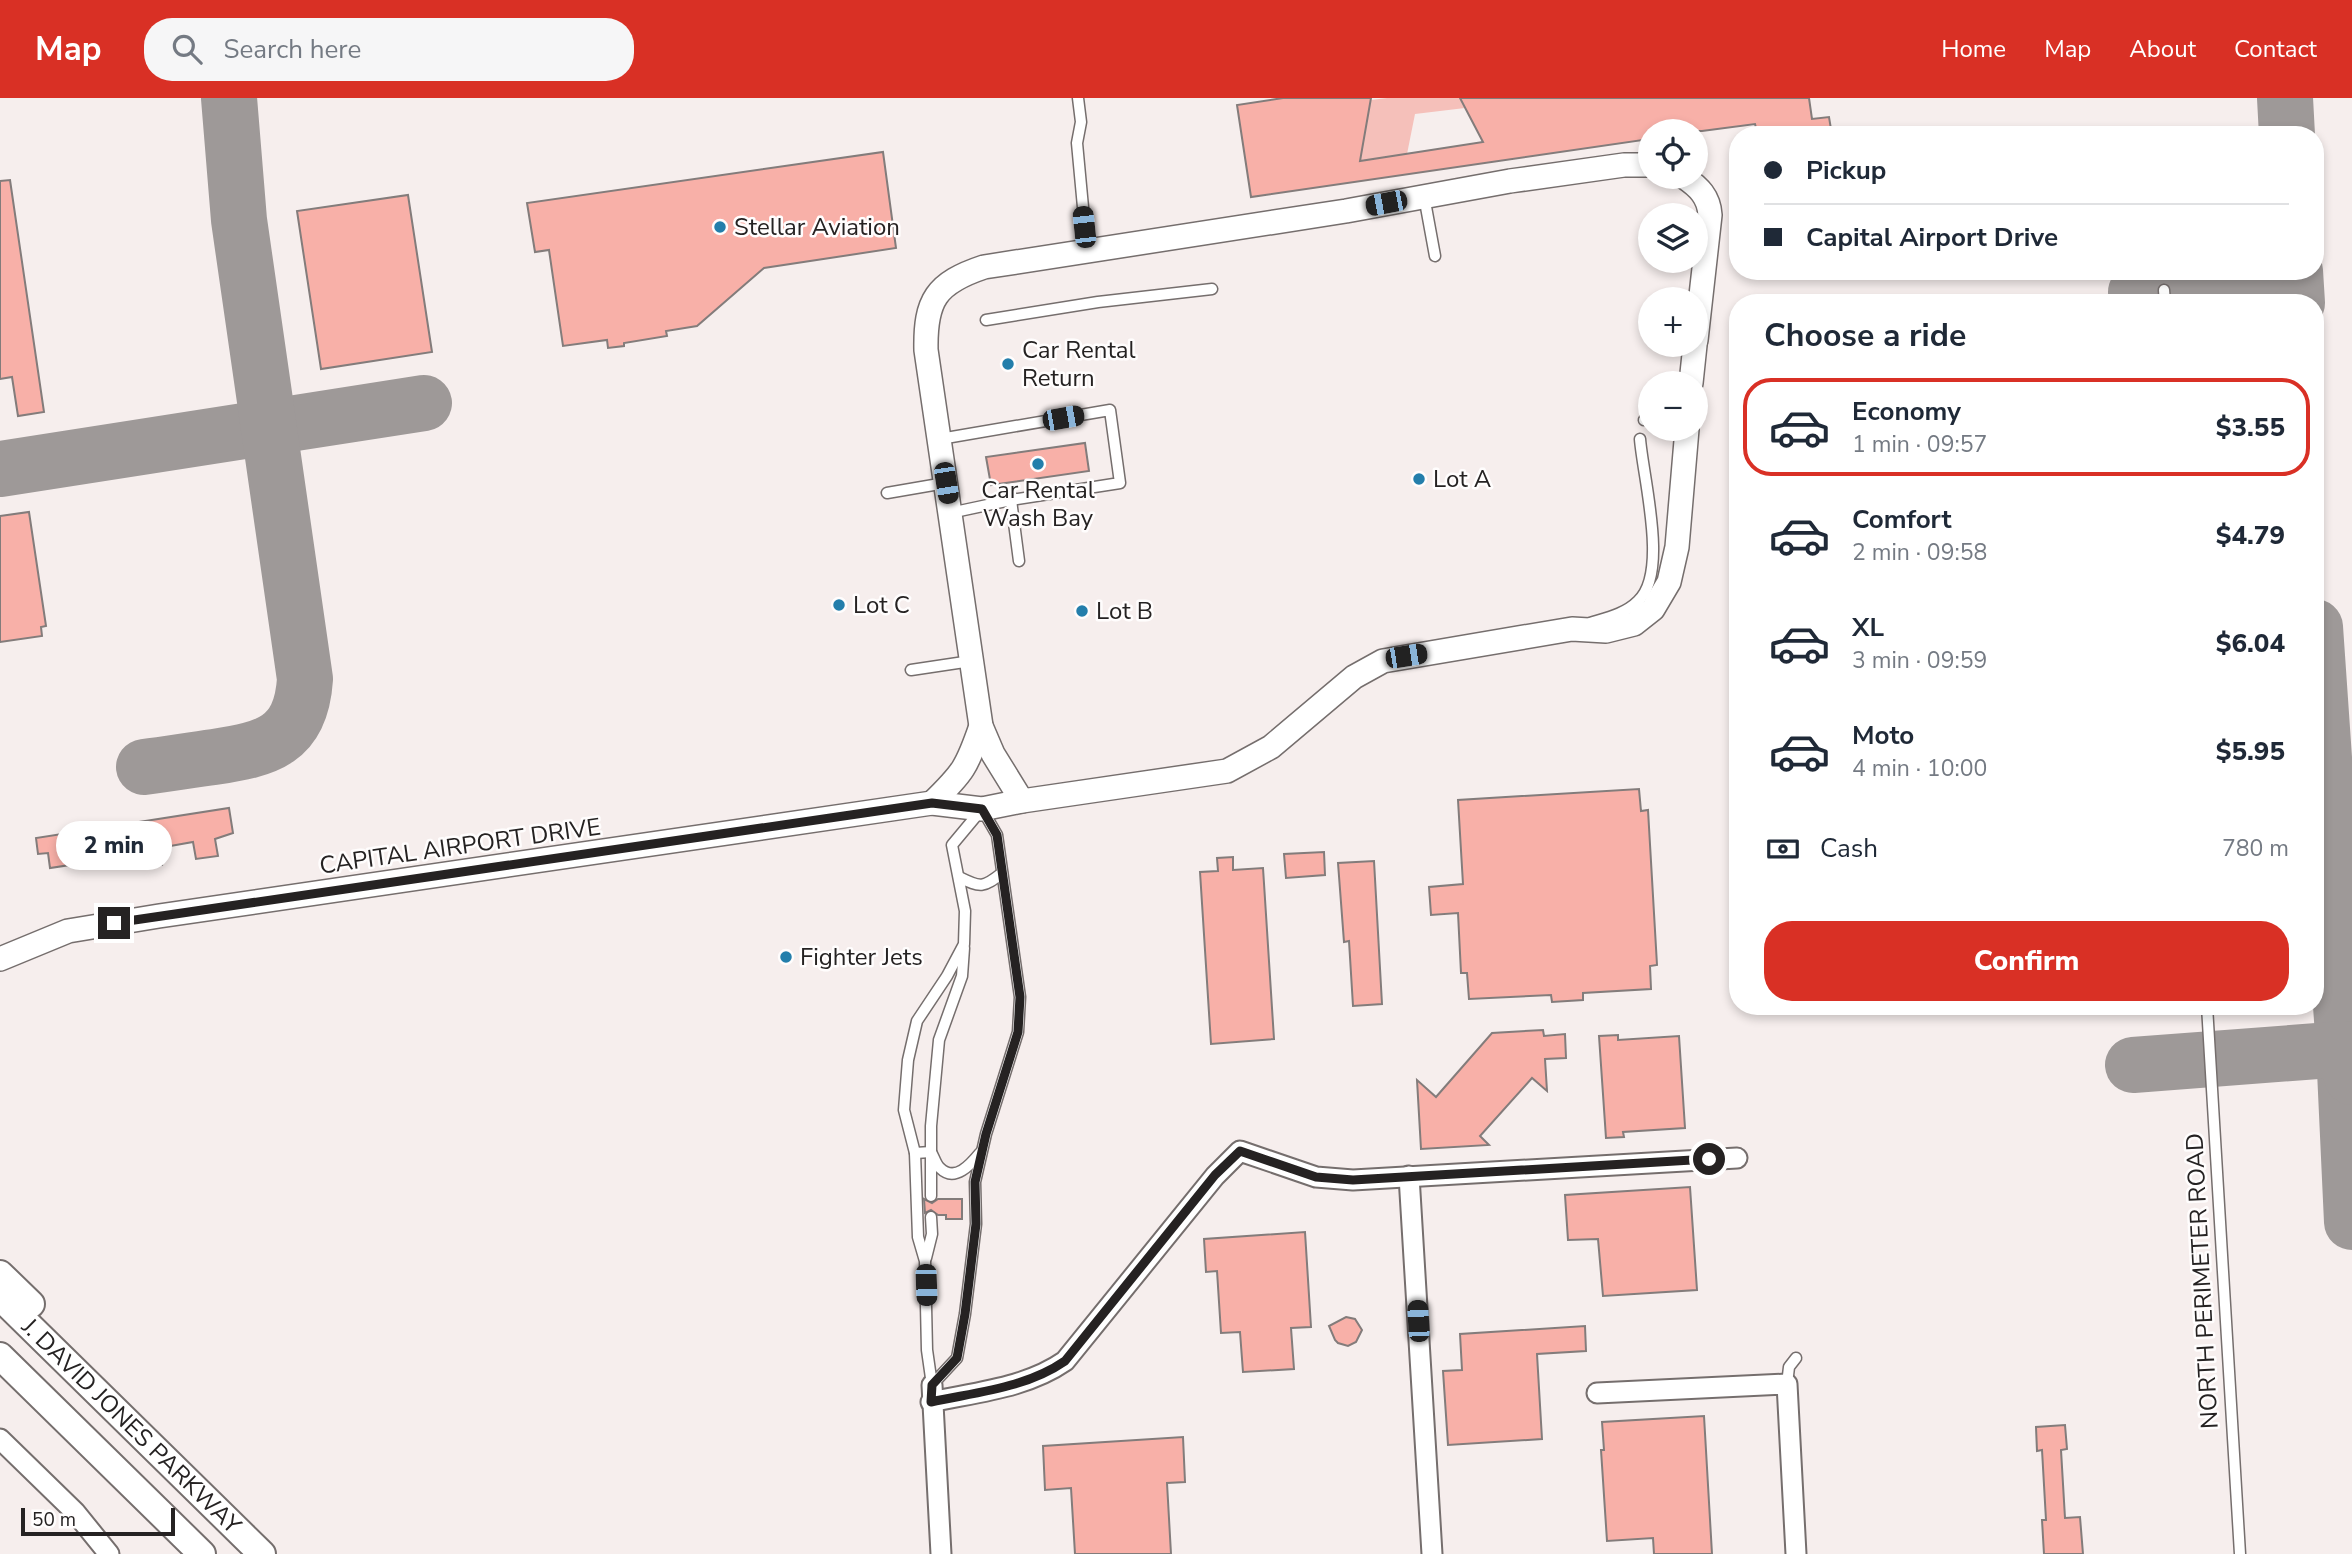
<!DOCTYPE html>
<meta charset="utf-8">
<style>
:root{--surface:#fff;--page:#f6f6f7;--text:#1f2937;--muted:#747a83;--line:#e0e1e3;--accent:#d93025}
body{margin:0;font-family:"Nunito Sans",sans-serif;background:var(--page);color:var(--text);height:100vh;display:flex;flex-direction:column;font-size:26px;white-space:nowrap}
*{box-sizing:border-box;margin:0}
p{font-size:23px;color:var(--muted)}
.icon{flex:none;width:38px;height:38px;fill:none;stroke:currentColor;stroke-width:2;stroke-linecap:round;stroke-linejoin:round}
.map{position:relative;flex:1;overflow:hidden}
.details{position:absolute;left:1729px;top:196px;width:595px;height:721px;display:flex;flex-direction:column;background:var(--surface);border-radius:28px;box-shadow:0 4px 10px #0003}
.details>*{flex:none}
.guide{position:absolute;left:1729px;top:28px;width:595px;height:154px;border-radius:28px;box-shadow:0 4px 10px #0003;display:grid;align-content:center;height:154px;padding:0 35px;background:var(--surface)}
.fabs{position:absolute;left:1638px;top:21px;display:grid;gap:14px}
.fabs a{display:grid;place-items:center;width:70px;height:70px;border-radius:50%;background:var(--surface);box-shadow:0 4px 10px #0003;font-size:35px}
.scale{position:absolute;left:21px;bottom:18px;width:154px;box-sizing:border-box;padding-left:7px;border:4px solid #252222;border-top:0;font-size:19px;line-height:24px;white-space:nowrap;color:#252222;-webkit-text-stroke:5px #fffdfd;paint-order:stroke}
.end{position:absolute;width:32px;height:32px;margin:-16px;border:9px solid #252222;background:#fff;box-shadow:0 0 0 4px #fff}
.from{border-radius:50%}
.bubble{position:absolute;height:49px;border-radius:24px;background:var(--surface);box-shadow:0 4px 10px #0003;font-size:23px;font-weight:800;line-height:49px;text-align:center}
.car{position:absolute;width:21px;height:42px;margin:-21px -10px;border-radius:9px;box-shadow:0 0 5px 2px #0007;background:linear-gradient(#222 24%,#8ab4d8 0 40%,#222 0 76%,#8ab4d8 0 86%,#222 0)}
.guide b{display:flex;align-items:center;gap:24px;height:66px;font-size:26px}
.guide b+b{border-top:2px solid var(--line)}
.guide i{width:18px;height:18px;background:var(--text)}
ul{padding:0;list-style:none}
li{display:flex;align-items:center;gap:21px;height:98px;margin:0 14px 10px;padding:0 21px;border:4px solid transparent;border-radius:28px}
li div{flex:1}
li b{display:block;font-size:26px}
li em{font-style:normal;font-weight:800}
li.on{border-color:var(--accent)}
li>.icon{width:63px;height:63px;stroke-width:1.5}
h2{padding:0 35px;font-size:32px;line-height:84px}
.pay{display:flex;align-items:center;gap:18px;height:77px;padding:0 35px;font-size:26px}
.pay p{margin-inline-start:auto}
.cta{display:flex;gap:14px;margin-top:auto;padding:14px 35px}
.cta a{flex:1;height:80px;border-radius:28px;background:var(--accent);color:#fff;font-size:28px;font-weight:800;line-height:80px;text-align:center}
header{display:flex;align-items:center;gap:42px;box-sizing:border-box;height:98px;padding:0 35px;background:var(--accent);color:#fff}
header strong{font-size:33px}
nav{display:flex;gap:38px;margin-inline-start:auto;font-size:24px}
.search{width:490px;height:63px;background:var(--page);display:flex;align-items:center;gap:18px;box-sizing:border-box;padding:0 24px;border-radius:28px;color:var(--muted);font-size:26px}
.map>svg:first-child{display:block}
</style>
<header>
<strong>Map</strong>
<div class="search"><svg class="icon" aria-label="search" viewBox="0 0 24 24"><circle cx="10" cy="10" r="6"/><path d="M15 15l6 6"/></svg>Search here</div>
<nav><a>Home</a><a>Map</a><a>About</a><a>Contact</a></nav>
</header>
<div class="map">
<svg width="2352" height="1456" viewBox="0 0 2352 1456">
<rect width="100%" height="100%" fill="#f6eeed"/>
<!-- green -->
<path fill="#f5c0ba" d="M1387,0H1460L1465,10L1415,16L1407,56L1360,63L1371,2Z"/>
<g fill="none" stroke-linecap="round" stroke-linejoin="round">
<!-- taxiway -->
<g stroke="#9e9998" stroke-width="56">
<path d="M2285,0L2287,37"/>
<path d="M2295,173L2297,205"/>
<path d="M2136,194L2231,186L2258,173"/>
<path d="M0,371L424,305"/>
<path d="M2315,529L2344,951L2352,1124"/>
<path d="M144,669C168,666 191,662 214,659C267,651 301,643 305,581L239,122L229,0"/>
<path d="M2133,967L2344,951L2352,979"/>
</g>
</g>
<!-- building -->
<g fill="#f8b0a8" stroke="#837c7b" stroke-width="2">
<path d="M1283,0H1371L1360,63L1483,44L1460,0H1809L1812,21L1829,19L1832,37H1758L1755,26L1702,33H1650V41L1251,99L1237,7Z"/>
<path d="M883,54L896,150L764,170L697,228L666,233L667,238L624,245V248L608,250L607,242L563,248L549,152L535,154L527,105Z"/>
<path d="M10,82L44,314L18,318L12,279L0,281V83Z"/>
<path d="M408,97L432,254L321,271L297,113Z"/>
<path d="M1085,345L1089,373L991,387L986,359Z"/>
<path d="M29,414L46,528L41,529L42,538L0,544V418Z"/>
<path d="M1639,691L1641,713L1648,712L1657,867L1650,868L1651,891L1583,895V902L1552,904L1551,897L1469,901L1467,875H1461L1458,815L1431,817L1429,789L1463,786L1458,702Z"/>
<path d="M229,710L233,735L215,741L218,758L196,761L193,744L159,750L162,767L138,770L136,757L50,770L48,755L38,756L36,740Z"/>
<path d="M1324,754L1325,777L1286,780L1284,756Z"/>
<path d="M1233,759V772L1263,770L1274,941L1211,946L1200,774L1218,773L1217,760Z"/>
<path d="M1374,763L1382,906L1353,908L1349,843L1344,844L1338,765Z"/>
<path d="M1543,932L1544,938L1565,936L1566,960L1545,961L1547,993L1532,980L1480,1038L1489,1047L1421,1051L1417,982L1436,999L1492,935Z"/>
<path d="M1618,937V942L1679,938L1685,1030L1623,1034L1624,1039L1606,1040L1599,938Z"/>
<path d="M1690,1089L1697,1192L1603,1198L1598,1141L1568,1142L1565,1097Z"/>
<path d="M924,1101L932,1105L938,1101H962V1121H946V1117H938L931,1112L925,1115Z"/>
<path d="M1305,1134L1311,1229L1291,1230L1294,1271L1243,1274L1240,1234L1221,1235L1217,1173L1206,1174L1204,1141Z"/>
<path d="M1346,1219L1355,1221L1362,1232L1356,1244L1348,1248L1338,1245L1335,1242L1329,1228Z"/>
<path d="M1585,1228L1586,1253L1537,1256L1542,1341L1448,1347L1443,1273L1462,1272L1460,1236Z"/>
<path d="M1704,1318L1712,1456H1654L1653,1440L1607,1443L1601,1352H1604L1602,1324Z"/>
<path d="M2065,1327L2067,1351L2061,1352L2065,1420L2080,1419L2083,1456H2044L2042,1422H2046L2042,1352L2037,1353L2036,1329Z"/>
<path d="M1183,1339L1185,1384L1167,1385L1171,1456H1075L1071,1390L1045,1392L1043,1348Z"/>
</g>
<g fill="none" stroke-linecap="round" stroke-linejoin="round">
<defs>
<g id="service">
<path d="M1078,0L1081,24L1077,45L1087,152"/>
<path d="M1424,98L1435,158"/>
<path d="M2164,192L2165,205"/>
<path d="M986,222L1098,204L1212,191"/>
<path d="M1644,322L1650,315"/>
<path d="M940,341L1110,312L1120,385L1011,402L950,415"/>
<path d="M887,395L945,385"/>
<path d="M1011,402L1019,463"/>
<path d="M1590,525C1606,520 1625,516 1638,503C1669,475 1643,380 1640,341"/>
<path d="M911,572L971,563"/>
<path d="M982,711L997,737L1020,899L1018,934L986,1036L975,1084L976,1126L965,1216L957,1260L932,1287L927,1252L925,1163L918,1139L915,1055L904,1012L908,962L917,923L947,878L964,846L965,813L952,747Z"/>
<path d="M959,779C981,790 983,790 1002,775"/>
<path d="M2207,908L2240,1456"/>
<path d="M915,1055L931,1054C934,1059 936,1067 940,1070C955,1085 971,1066 980,1055"/>
<path d="M931,1098V1028L939,942L962,878L964,850"/>
<path d="M926,1160L932,1136L931,1119"/>
<path d="M1787,1286L1789,1269L1796,1260"/>
</g>
<g id="minor">
<path d="M1409,1078L1432,1456"/>
<path d="M932,1287L941,1456"/>
<path d="M1597,1295L1787,1286L1796,1456"/>
<path d="M931,1304C977,1294 1026,1290 1065,1263L1215,1078L1240,1053L1316,1079L1353,1082L1737,1060"/>
<path d="M0,1341L75,1414L109,1456"/>
</g>
<g id="tertiary">
<path d="M1684,79C1699,89 1709,99 1710,117L1696,242"/>
<path d="M1691,285L1695,247"/>
<path d="M1022,703L993,656L981,628L926,252C925,202 936,185 984,169L1346,113L1510,83L1624,67H1650"/>
<path d="M932,705C963,675 967,669 981,628"/>
<path d="M0,861L68,833L159,818L932,705L982,711L1022,703L1227,673L1271,649L1354,579L1383,563L1572,531L1606,533L1634,526L1653,511L1669,484L1677,449L1687,331"/>
</g>
<g id="secondary">
<path d="M0,1176L31,1206"/>
<path id="s1" d="M0,1199L262,1456"/>
<path d="M0,1258L202,1456"/>
</g>
</defs>
<!-- service casing -->
<use href="#service" stroke="#756e6d" stroke-width="13"/>
<!-- minor casing -->
<use href="#minor" stroke="#756e6d" stroke-width="23"/>
<!-- tertiary casing -->
<use href="#tertiary" stroke="#756e6d" stroke-width="26"/>
<!-- secondary casing -->
<use href="#secondary" stroke="#756e6d" stroke-width="30"/>
<!-- service -->
<use href="#service" stroke="#fff" stroke-width="10"/>
<!-- minor -->
<use href="#minor" stroke="#fff" stroke-width="19"/>
<!-- tertiary -->
<use href="#tertiary" stroke="#fff" stroke-width="23"/>
<!-- secondary -->
<use href="#secondary" stroke="#fff" stroke-width="26"/>
</g>
<g fill="none" stroke-linecap="round" stroke-linejoin="round">
<!-- route -->
<path stroke="#252222" stroke-width="9" d="M114,825L932,705L982,711L997,737L1020,899L1018,934L986,1036L975,1084L976,1126L965,1216L957,1260L932,1287L931,1304C977,1294 1026,1290 1065,1263L1215,1077L1240,1053L1316,1079L1353,1082L1709,1061"/>
</g>
<!-- markers -->
<g fill="#237eab" stroke="#fffdfd" stroke-width="2.5">
<circle cx="720" cy="129" r="7"/>
<circle cx="1008" cy="266" r="7"/>
<circle cx="1038" cy="366" r="7"/>
<circle cx="1419" cy="381" r="7"/>
<circle cx="839" cy="507" r="7"/>
<circle cx="1082" cy="513" r="7"/>
<circle cx="786" cy="859" r="7"/>
</g>
<g text-anchor="middle" stroke-width="5" stroke-linejoin="round" paint-order="stroke">
<!-- poi labels -->
<g font-size="24" fill="#252222" stroke="#fffdfd" text-anchor="start">
<text x="734" y="137">Stellar Aviation</text>
<text x="1022" y="260">Car Rental<tspan x="1022" dy="28">Return</tspan></text>
<text x="1433" y="389">Lot A</text>
<text x="1038" y="400" text-anchor="middle">Car Rental<tspan x="1038" dy="28">Wash Bay</tspan></text>
<text x="853" y="515">Lot C</text>
<text x="1096" y="521">Lot B</text>
<text x="800" y="867">Fighter Jets</text>
</g>
<!-- street labels -->
<g font-size="24" fill="#252222" stroke="#fffdfd">
<text transform="translate(460 748) rotate(-8)" y="8">CAPITAL AIRPORT DRIVE</text>
<text transform="translate(2202 1183) rotate(-93)" y="8">NORTH PERIMETER ROAD</text>
<text dy="8" stroke="none"><textPath href="#s1" startOffset="184">J. DAVID JONES PARKWAY</textPath></text>
</g>
</g>
</svg>
<div class="fabs">
<a><svg class="icon" aria-label="locate" viewBox="0 0 24 24"><circle cx="12" cy="12" r="6"/><path d="M12 2v4M12 18v4M2 12h4M18 12h4"/></svg></a>
<a><svg class="icon" aria-label="layers" viewBox="0 0 24 24"><path d="M12 4l9 5-9 5-9-5zM3 14l9 5 9-5"/></svg></a>
<a>+</a>
<a>−</a>
</div>
<div class="scale">50 m</div>
<i class="end from" style="left:1709px;top:1061px"></i>
<i class="end" style="left:114px;top:825px"></i>
<div class="bubble" style="left:56px;top:723px;width:116px">2 min</div>
<i class="car" style="left:1386px;top:105px;rotate:259deg"></i>
<i class="car" style="left:1084px;top:129px;rotate:354deg"></i>
<i class="car" style="left:1063px;top:320px;rotate:80deg"></i>
<i class="car" style="left:946px;top:385px;rotate:171deg"></i>
<i class="car" style="left:1406px;top:558px;rotate:81deg"></i>
<i class="car" style="left:926px;top:1187px;rotate:178deg"></i>
<i class="car" style="left:1418px;top:1223px;rotate:357deg"></i>
<div class="guide">
<b><i class="from"></i>Pickup</b>
<b><i></i>Capital Airport Drive</b>
</div>
<section class="details">
<h2>Choose a ride</h2>
<ul>
<li class="on"><svg class="icon" aria-label="car" viewBox="0 0 24 24"><path d="M5 17H2v-5l4-1 3-4h7l3 4 3 1v5h-3M9 17h6M6 11h13"/><circle cx="7" cy="17" r="2"/><circle cx="17" cy="17" r="2"/></svg><div><b>Economy</b><p>1 min · 09:57</p></div><em>$3.55</em></li>
<li><svg class="icon" aria-label="car" viewBox="0 0 24 24"><path d="M5 17H2v-5l4-1 3-4h7l3 4 3 1v5h-3M9 17h6M6 11h13"/><circle cx="7" cy="17" r="2"/><circle cx="17" cy="17" r="2"/></svg><div><b>Comfort</b><p>2 min · 09:58</p></div><em>$4.79</em></li>
<li><svg class="icon" aria-label="car" viewBox="0 0 24 24"><path d="M5 17H2v-5l4-1 3-4h7l3 4 3 1v5h-3M9 17h6M6 11h13"/><circle cx="7" cy="17" r="2"/><circle cx="17" cy="17" r="2"/></svg><div><b>XL</b><p>3 min · 09:59</p></div><em>$6.04</em></li>
<li><svg class="icon" aria-label="car" viewBox="0 0 24 24"><path d="M5 17H2v-5l4-1 3-4h7l3 4 3 1v5h-3M9 17h6M6 11h13"/><circle cx="7" cy="17" r="2"/><circle cx="17" cy="17" r="2"/></svg><div><b>Moto</b><p>4 min · 10:00</p></div><em>$5.95</em></li>
</ul>
<div class="pay"><svg class="icon" aria-label="cash" viewBox="0 0 24 24"><path d="M3 7h18v10H3z"/><circle cx="12" cy="12" r="2"/></svg>Cash<p>780 m</p></div>
<div class="cta"><a>Confirm</a></div>
</section>
</div>
